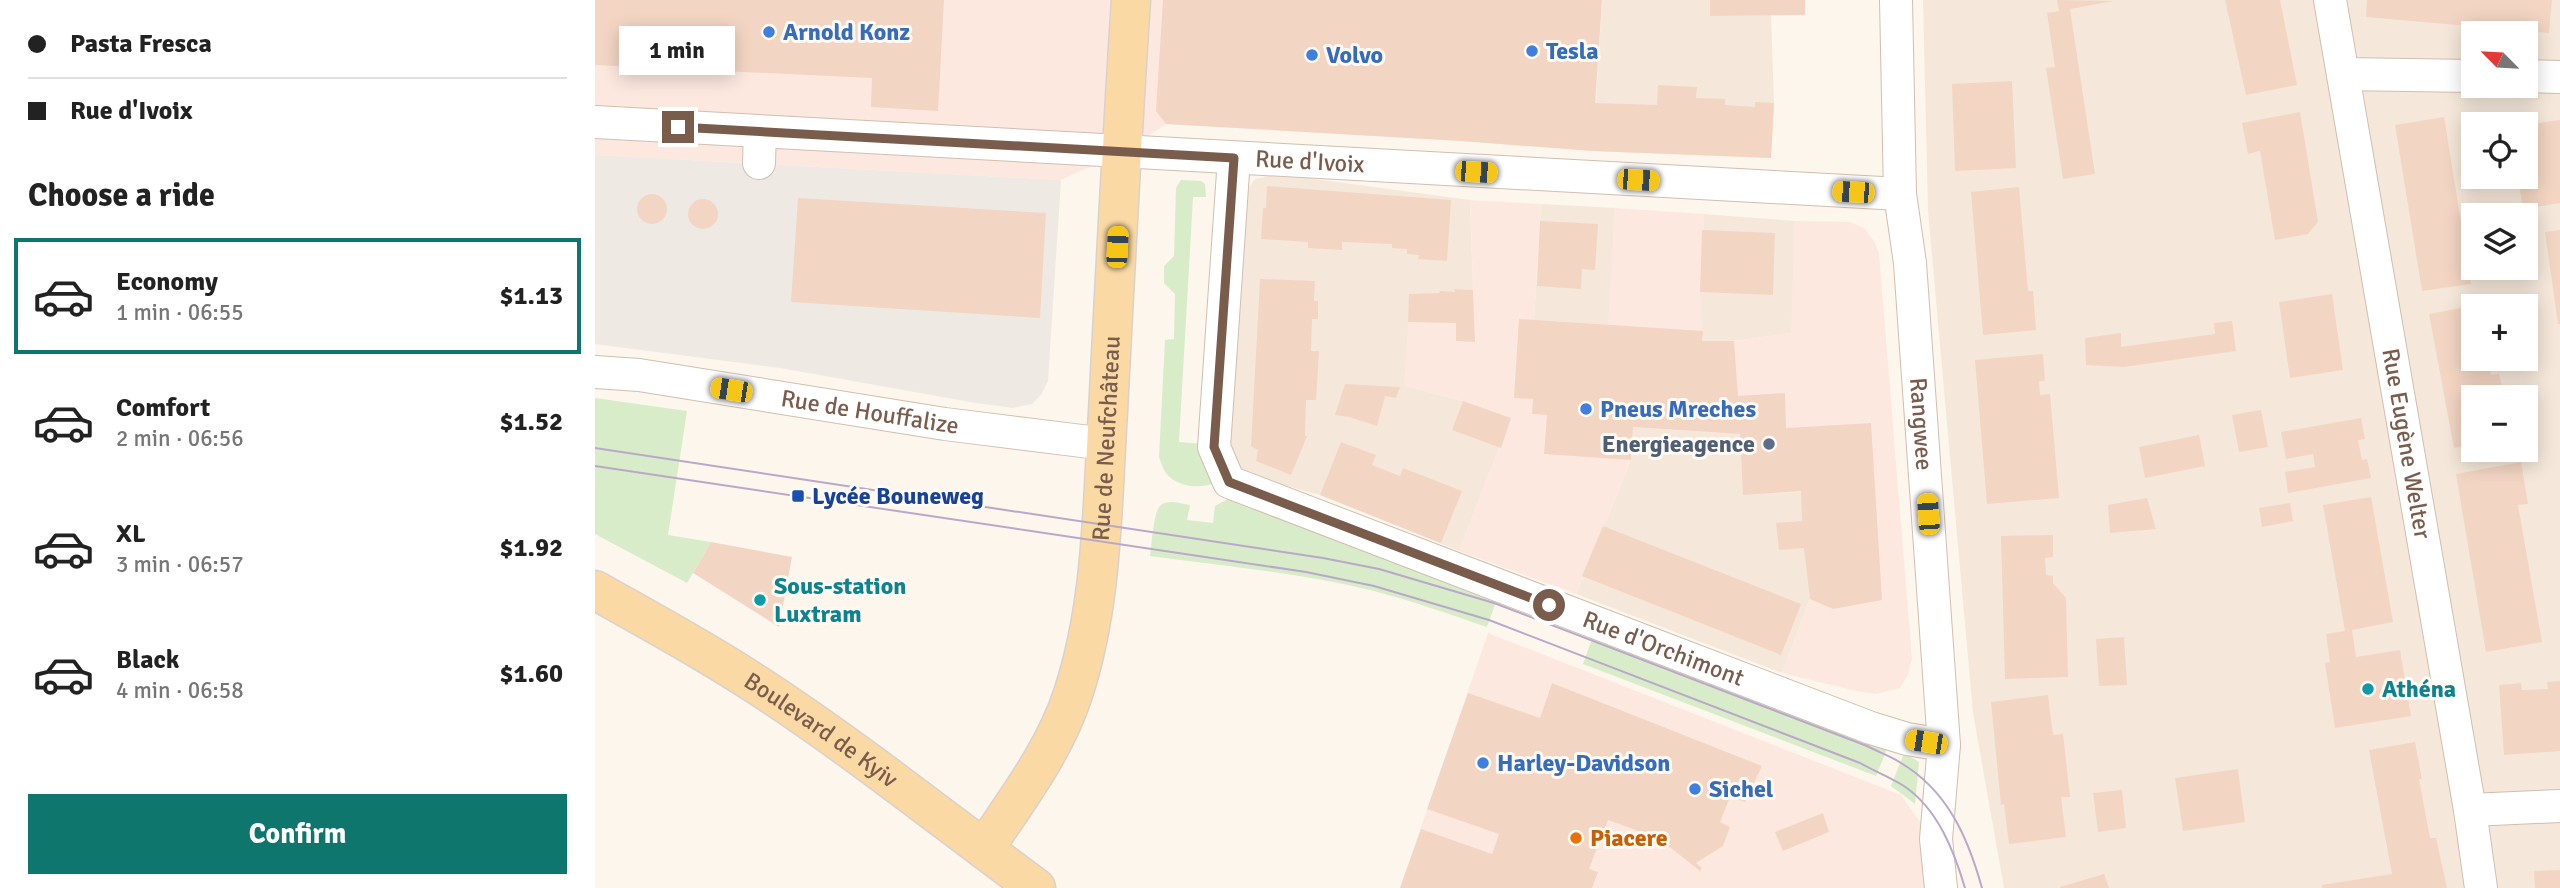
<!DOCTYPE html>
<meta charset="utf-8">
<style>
:root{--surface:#fff;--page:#f6f6f6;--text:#222;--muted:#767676;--line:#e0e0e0;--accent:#0f766e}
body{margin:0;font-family:Signika,sans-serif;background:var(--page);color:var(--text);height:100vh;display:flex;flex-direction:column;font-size:26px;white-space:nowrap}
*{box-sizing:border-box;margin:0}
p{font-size:23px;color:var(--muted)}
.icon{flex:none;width:38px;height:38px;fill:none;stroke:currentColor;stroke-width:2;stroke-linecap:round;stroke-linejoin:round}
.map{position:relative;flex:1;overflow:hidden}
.side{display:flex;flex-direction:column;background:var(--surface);width:595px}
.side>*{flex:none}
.hud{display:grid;align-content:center;height:154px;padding:0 28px;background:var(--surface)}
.needle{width:46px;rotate:294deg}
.fabs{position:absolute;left:1866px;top:21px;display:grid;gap:14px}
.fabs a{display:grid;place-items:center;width:77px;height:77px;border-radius:0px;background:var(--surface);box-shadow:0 4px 18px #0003;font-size:35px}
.end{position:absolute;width:32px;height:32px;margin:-16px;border:9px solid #7a5c4d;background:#fff;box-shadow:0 0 0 4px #fff}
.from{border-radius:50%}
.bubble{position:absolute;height:49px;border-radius:0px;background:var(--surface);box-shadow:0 4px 18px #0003;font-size:23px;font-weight:800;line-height:49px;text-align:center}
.car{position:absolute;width:21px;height:42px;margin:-21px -10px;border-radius:9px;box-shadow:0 0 5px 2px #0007;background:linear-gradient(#f5c518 24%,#345 0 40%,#f5c518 0 76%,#345 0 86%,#f5c518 0)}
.hud b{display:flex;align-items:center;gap:24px;height:66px;font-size:26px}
.hud b+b{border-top:2px solid var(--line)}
.hud i{width:18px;height:18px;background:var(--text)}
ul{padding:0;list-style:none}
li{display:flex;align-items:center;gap:21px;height:116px;margin:0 14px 10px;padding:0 14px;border:4px solid transparent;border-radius:0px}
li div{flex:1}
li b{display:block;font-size:26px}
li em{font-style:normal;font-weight:800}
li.active{border-color:var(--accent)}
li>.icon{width:63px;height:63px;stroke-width:1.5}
h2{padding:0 28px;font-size:32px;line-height:84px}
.cta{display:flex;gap:14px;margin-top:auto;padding:14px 28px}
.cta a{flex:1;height:80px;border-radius:0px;background:var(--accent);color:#fff;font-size:28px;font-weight:800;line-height:80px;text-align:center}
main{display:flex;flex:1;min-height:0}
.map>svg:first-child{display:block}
</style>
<main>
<section class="side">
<div class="hud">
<b><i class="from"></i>Pasta Fresca</b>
<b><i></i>Rue d'Ivoix</b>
</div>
<h2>Choose a ride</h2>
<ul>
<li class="active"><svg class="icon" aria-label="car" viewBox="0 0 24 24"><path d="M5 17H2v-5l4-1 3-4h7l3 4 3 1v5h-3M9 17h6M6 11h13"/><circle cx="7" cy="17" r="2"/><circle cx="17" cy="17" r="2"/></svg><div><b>Economy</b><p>1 min · 06:55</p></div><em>$1.13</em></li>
<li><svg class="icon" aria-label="car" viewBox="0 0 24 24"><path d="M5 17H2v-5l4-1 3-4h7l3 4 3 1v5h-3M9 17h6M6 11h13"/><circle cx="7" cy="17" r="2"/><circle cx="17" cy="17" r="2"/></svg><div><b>Comfort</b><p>2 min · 06:56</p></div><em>$1.52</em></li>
<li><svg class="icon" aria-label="car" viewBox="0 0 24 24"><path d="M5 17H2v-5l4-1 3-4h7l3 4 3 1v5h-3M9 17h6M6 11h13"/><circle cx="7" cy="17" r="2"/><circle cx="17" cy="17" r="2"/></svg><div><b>XL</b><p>3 min · 06:57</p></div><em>$1.92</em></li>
<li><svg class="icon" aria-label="car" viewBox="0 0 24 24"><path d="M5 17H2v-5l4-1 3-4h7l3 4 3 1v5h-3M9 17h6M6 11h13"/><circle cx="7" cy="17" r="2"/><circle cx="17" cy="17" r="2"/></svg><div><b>Black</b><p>4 min · 06:58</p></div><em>$1.60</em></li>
</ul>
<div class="cta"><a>Confirm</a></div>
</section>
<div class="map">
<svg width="1965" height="888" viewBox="0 0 1965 888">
<rect width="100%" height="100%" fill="#fdf6ec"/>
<!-- residential -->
<g fill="#f5e8da" fill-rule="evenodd">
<path d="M1007,0H1115V16L1176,15L1179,103L1176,158L998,151Z"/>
<path d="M1328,0H1965V888H1409L1378,713L1333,211ZM1878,33H1930V86H1878ZM1878,124H1930V177H1878ZM1878,215H1930V268H1878ZM1878,306H1930V359H1878ZM1878,397H1930V450H1878Z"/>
<path d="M683,174L875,200L880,342L861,341V324L814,322L810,386L868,401L916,418L864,551L725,495L649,474L634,454L648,196L660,179Z"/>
<path d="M946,204L1020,208L1014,325L939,320Z"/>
<path d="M1109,214L1200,221L1197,333L1139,341H1107L1105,292Z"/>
<path d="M1038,427L1145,434L1206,491L1215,599L1187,673L981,594L1036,460Z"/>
</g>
<!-- commercial -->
<g fill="#fde8e0">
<path d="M0,0H1007L998,151L866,141L572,124L527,152L466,180L0,155Z"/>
<path d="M875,200L946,204L939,320L1013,325L1020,208L1109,214L1105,292L1108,341H1139L1196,333L1200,221L1255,222L1269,228L1279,241L1284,253L1317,659L1313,675L1305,688L1281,694L1261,691L1187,673L1215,599L1206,492L1148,495L1145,435L1038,427L1036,460L981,594L864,551L916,418L868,401L810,386L813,322L861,323V341H880Z"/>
<path d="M893,633L1306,795L1331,830L1349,888H805Z"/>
</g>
<!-- industrial -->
<path fill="#efe9e4" d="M0,155L466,180L453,381L446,395L437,404L418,408L381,403L185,368L0,344Z"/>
<!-- green -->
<g fill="#d8ecc9">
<path d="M586,180L606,181L610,184L611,197H598L584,442L609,444L621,482C607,490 581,487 571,473C568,469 566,462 564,457L570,340L579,339L580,294L569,283V266L579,256L581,188Z"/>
<path d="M0,398L92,411L73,535L116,542L92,583L0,534Z"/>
<path d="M638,496L813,561L812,568L843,574L903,596L892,627C854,614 817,601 779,591C706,573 630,566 555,556C557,545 558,511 566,505C574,499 586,504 595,505L592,520L618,523L620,506Z"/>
<path d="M999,633L1294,744L1281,776L988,664Z"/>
<path d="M1309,753L1324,762L1320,804L1296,786Z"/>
</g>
<!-- building -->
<g fill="#f3d5c3">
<path d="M0,0H349L343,111L276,107L277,78L0,65Z"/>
<path d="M568,0H1007L1000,103L1062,105L1063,85L1102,87L1101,98L1130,99V105L1160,107V102L1179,103L1176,158L998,151L866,141L571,124L561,111Z"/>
<path d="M1115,0H1210V15L1115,16Z"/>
<path d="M1462,0L1519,1L1475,9L1500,174L1468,179L1451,68L1460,67L1452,13L1464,11Z"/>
<path d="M1630,0H1685L1702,85L1651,95Z"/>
<path d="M1772,0H1957L1954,33L1771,17Z"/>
<path d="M1417,81L1421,168L1360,171L1357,84Z"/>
<path d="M1705,112L1723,222L1713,234L1680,240L1665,151L1653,154L1647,123Z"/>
<path d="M1849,117L1876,284L1827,291L1800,125Z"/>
<path d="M1965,120V203L1928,209L1923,177L1932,176L1930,125Z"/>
<path d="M672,186L856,200L852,261L823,259L824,255L812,254V249L797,248V244L747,242V250L713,248V242L666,239L668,208H671Z"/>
<path d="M1424,187L1433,291H1438L1441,330L1388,335L1376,192Z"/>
<circle cx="57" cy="209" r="15"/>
<path d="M203,198L451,213L445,318L196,302Z"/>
<circle cx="108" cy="214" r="15"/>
<path d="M945,221L1003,224L1000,270L987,269L986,289L942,286Z"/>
<path d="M1107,230L1180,233L1178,295L1105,292Z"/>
<path d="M1965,230V324H1963L1950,232Z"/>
<path d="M665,279L720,281L719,301H723V319H717L716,351H724L721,400H711L710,436H712L696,475L661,461L663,450L656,446Z"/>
<path d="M859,289L878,290L880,342L861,341V323L813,322L814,294L844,293L845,291L860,292Z"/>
<path d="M1737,294L1748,370L1695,378L1684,302Z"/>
<path d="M1878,306V359H1893L1896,375L1904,374L1909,397H1878V444L1859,448L1834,314Z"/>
<path d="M924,319L1108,331L1107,341H1139L1143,396L1190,393L1191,428L1276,423L1287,600L1238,609L1215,599L1209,548L1184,550L1181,523L1207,521L1206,491L1148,495L1145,434L1038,427L1036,460L949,454L952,415L937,414L938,399L919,398Z"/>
<path d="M1637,321L1641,351L1529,367L1491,365L1490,338L1526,333V347L1620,334L1619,323Z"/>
<path d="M1448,354L1450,381H1444L1445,395L1455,394L1464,498L1392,504L1380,360Z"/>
<path d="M750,384L805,387L801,398L790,396L782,426L754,417L740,415Z"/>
<path d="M868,401L916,418L906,448L857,430Z"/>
<path d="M1666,410L1673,447L1644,452L1637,415Z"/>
<path d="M1766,418L1770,439L1763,440L1767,460L1772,459L1776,478L1693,493L1690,472L1720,467L1718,454L1691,459L1686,432Z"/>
<path d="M1604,435L1610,466L1550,478L1544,447Z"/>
<path d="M746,442L781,455L777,465L805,476L808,468L867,491L846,543L725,495Z"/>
<path d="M1926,462L1933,504L1923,505L1947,642L1891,652L1861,474Z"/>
<path d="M1776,497L1798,622L1757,630L1761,657L1805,650L1816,716L1740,728L1730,663L1735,662L1731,634L1750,631L1728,505Z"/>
<path d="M1552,498L1561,529L1515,533L1513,505Z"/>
<path d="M1695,503L1698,521L1667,527L1664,508Z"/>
<path d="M1008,526L1206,604L1186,655L987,576Z"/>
<path d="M1458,535V557L1450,558L1451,575L1458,576V583L1471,598L1473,677L1410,679L1406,536Z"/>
<path d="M116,542L197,557L184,627L98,573Z"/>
<path d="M1529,637L1532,685L1504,686L1501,639Z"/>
<path d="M1965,681V751L1909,755L1904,685L1926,683L1927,690L1953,689L1952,682Z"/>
<path d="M957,683L1167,766L1150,802L1135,797L1125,822L1135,827L1128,846L1101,863L1107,868L1105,871L1076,848L1038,829L1013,820L994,869L1003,872L997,888H805L826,829L897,854L904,834L832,809L873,693L945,718Z"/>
<path d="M1453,695L1458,735L1468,734L1475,797H1466L1471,837L1414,844L1409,804L1406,805L1396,702Z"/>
<path d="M1820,742L1827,779H1824L1835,838H1841L1852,888H1727V885L1797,874L1774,750Z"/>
<path d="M1643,769L1650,822L1588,831L1580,778Z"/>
<path d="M1527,790L1531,828L1503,832L1498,793Z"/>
<path d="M1228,813L1234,832L1188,851L1180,832Z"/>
<path d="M1965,870V888H1940L1939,871Z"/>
<path d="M1509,874L1514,888H1465V887Z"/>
</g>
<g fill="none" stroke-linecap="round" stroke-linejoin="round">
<defs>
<g id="minor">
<path id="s1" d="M1301,0L1305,194L1315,263L1349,745L1341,839L1346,888"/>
<path id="s2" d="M1735,0L1875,810L1886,888"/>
<path d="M1748,74L1878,76"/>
<path d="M1930,76L1965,77"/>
<path id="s3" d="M0,122L1305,194"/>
<path id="s4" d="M639,158L619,447L634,482L1276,728L1312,739L1349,745"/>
<path d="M164,163L165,132"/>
<path id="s5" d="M0,372L44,375L350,424L511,444"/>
<path d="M1875,810L1965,806"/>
</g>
<g id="major">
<path id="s6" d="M0,590C60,624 121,657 179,696C269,756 354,824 441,888"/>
<path id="s7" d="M389,849C421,801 460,750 478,694C508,603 507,506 513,412C520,274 527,137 536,0"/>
</g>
</defs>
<!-- minor casing -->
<use href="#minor" stroke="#d1beb0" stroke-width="34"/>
<!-- major casing -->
<use href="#major" stroke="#dad1cd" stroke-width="41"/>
<!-- minor -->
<use href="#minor" stroke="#fff" stroke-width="32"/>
<!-- major -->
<use href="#major" stroke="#fbd9a5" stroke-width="38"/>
<!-- tram -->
<g stroke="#b9a8c9" stroke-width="2">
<path d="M0,448L728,558L784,569L899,603L1272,746C1283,752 1296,756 1306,763C1353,791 1373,838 1387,888"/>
<path d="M0,466L711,572L779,586L894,620L1265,763C1279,771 1295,777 1309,786C1343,809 1359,851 1370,888"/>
</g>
</g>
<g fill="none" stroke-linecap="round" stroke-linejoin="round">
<!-- route -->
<path stroke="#7a5c4d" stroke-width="9" d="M83,127L639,158L619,447L634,482L954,605"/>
</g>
<!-- markers -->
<g fill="#3f7fe0" stroke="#fffaf3" stroke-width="2.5">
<circle cx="174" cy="32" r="7"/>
<circle cx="937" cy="51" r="7"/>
<circle cx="717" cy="55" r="7"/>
<circle cx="991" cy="409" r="7"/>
<circle cx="888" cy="763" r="7"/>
<circle cx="1100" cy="789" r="7"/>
</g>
<circle fill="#5c6f8a" stroke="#fffaf3" stroke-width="2.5" cx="1174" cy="444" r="7"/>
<rect fill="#1a4fb4" stroke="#fffaf3" stroke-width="2.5" x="196" y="489" width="14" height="14" rx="3.5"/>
<g fill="#0f9aa8" stroke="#fffaf3" stroke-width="2.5">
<circle cx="165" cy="600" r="7"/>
<circle cx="1773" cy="689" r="7"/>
</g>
<circle fill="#e8710a" stroke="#fffaf3" stroke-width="2.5" cx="981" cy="838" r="7"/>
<g text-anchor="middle" stroke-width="6" stroke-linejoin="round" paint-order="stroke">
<!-- shop labels -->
<g font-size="24" font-weight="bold" fill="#366cbe" stroke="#fffaf3" text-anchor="start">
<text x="188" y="40">Arnold Konz</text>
<text x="951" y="59">Tesla</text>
<text x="731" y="63">Volvo</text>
<text x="1005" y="417">Pneus Mreches</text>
<text x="902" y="771">Harley-Davidson</text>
<text x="1114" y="797">Sichel</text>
</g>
<!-- street labels -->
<g font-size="24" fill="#7a5c4d" stroke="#fffaf3">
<text dy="8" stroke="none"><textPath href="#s3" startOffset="716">Rue d'Ivoix</textPath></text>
<text dy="8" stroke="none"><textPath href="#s5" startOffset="278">Rue de Houffalize</textPath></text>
<text dy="8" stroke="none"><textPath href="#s1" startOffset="425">Rangwee</textPath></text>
<text dy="8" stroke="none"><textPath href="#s7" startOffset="438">Rue de Neufchâteau</textPath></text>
<text dy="8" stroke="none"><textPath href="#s2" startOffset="450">Rue Eugène Welter</textPath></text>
<text dy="8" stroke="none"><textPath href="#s4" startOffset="793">Rue d'Orchimont</textPath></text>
<text dy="8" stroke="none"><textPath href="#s6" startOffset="266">Boulevard de Kyiv</textPath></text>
</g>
<!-- service labels -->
<g font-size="24" font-weight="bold" fill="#4e5e75" stroke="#fffaf3" text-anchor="end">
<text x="1160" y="452">Energieagence</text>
</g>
<!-- transit labels -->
<g font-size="24" font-weight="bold" fill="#164399" stroke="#fffaf3" text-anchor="start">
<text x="217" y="504">Lycée Bouneweg</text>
</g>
<!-- culture labels -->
<g font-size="24" font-weight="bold" fill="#0d838f" stroke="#fffaf3" text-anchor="start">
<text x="179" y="594">Sous-station<tspan x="179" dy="28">Luxtram</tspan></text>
<text x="1787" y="697">Athéna</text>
</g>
<!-- food labels -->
<g font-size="24" font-weight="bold" fill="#c56008" stroke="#fffaf3" text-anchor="start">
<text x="995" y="846">Piacere</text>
</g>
</g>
</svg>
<div class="fabs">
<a><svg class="needle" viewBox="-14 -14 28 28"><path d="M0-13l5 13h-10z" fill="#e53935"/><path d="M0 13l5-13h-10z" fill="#767676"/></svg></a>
<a><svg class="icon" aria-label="locate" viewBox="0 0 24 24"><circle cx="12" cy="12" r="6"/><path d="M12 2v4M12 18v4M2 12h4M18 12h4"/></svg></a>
<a><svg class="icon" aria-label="layers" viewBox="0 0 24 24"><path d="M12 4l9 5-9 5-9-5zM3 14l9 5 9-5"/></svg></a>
<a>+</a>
<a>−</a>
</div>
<i class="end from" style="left:954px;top:605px"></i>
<i class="end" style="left:83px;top:127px"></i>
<div class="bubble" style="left:24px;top:26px;width:116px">1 min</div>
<i class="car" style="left:881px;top:172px;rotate:93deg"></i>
<i class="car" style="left:1043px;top:180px;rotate:93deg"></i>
<i class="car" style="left:1258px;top:192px;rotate:273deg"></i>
<i class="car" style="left:522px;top:247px;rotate:3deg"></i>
<i class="car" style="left:136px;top:390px;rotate:279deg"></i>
<i class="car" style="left:1333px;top:514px;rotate:356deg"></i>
<i class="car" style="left:1331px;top:742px;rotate:279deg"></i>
</div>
</main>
